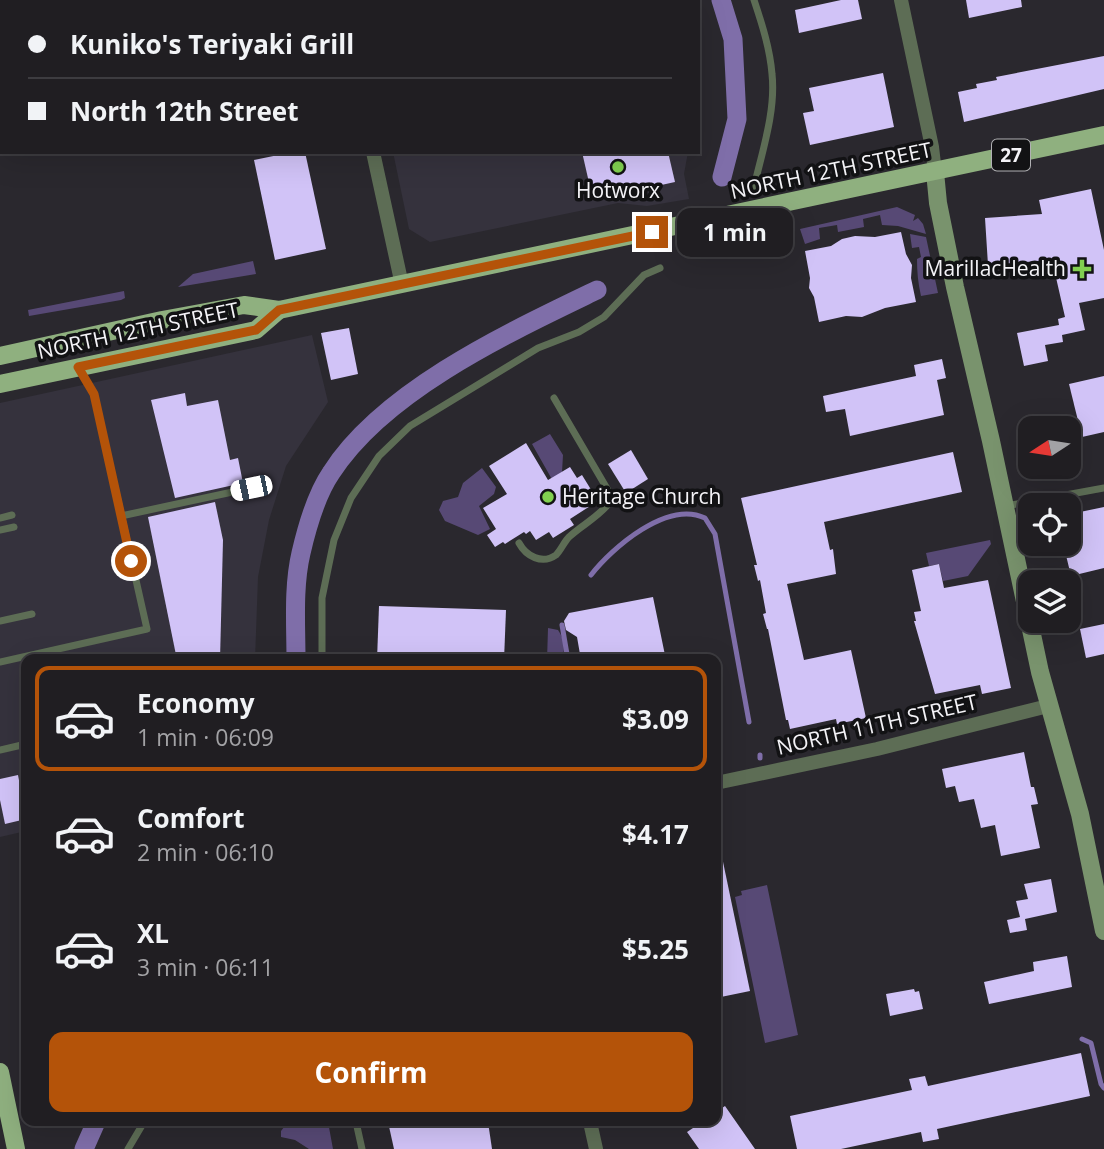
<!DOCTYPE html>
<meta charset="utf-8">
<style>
:root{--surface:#201e22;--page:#28272a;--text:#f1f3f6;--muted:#a2a2a5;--line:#3d3c40;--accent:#b45309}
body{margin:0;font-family:"Open Sans",sans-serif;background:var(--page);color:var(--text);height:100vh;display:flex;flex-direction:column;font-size:26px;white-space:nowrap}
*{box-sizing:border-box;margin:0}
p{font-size:23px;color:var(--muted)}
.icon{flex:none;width:38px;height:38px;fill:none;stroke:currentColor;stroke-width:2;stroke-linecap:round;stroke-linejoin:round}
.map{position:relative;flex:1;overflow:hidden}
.sheet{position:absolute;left:21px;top:654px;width:700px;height:472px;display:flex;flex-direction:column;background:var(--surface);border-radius:14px;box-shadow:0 7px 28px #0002,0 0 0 2px var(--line)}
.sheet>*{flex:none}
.hud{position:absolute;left:0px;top:0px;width:700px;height:154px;box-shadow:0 7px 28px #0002,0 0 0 2px var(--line);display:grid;align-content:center;height:154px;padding:0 28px;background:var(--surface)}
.needle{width:46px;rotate:258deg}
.fabs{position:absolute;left:1018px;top:416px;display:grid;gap:14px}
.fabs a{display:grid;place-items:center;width:63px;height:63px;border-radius:14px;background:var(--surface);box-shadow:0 7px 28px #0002,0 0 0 2px var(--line);font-size:35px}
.end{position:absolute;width:32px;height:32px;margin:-16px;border:9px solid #b45309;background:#fff;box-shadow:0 0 0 4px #fff}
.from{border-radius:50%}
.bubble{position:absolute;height:49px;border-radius:14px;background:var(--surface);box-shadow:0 7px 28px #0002,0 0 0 2px var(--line);font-size:23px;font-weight:700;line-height:49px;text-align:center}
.car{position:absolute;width:21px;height:42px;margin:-21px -10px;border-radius:9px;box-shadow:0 0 5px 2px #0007;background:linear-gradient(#fff 24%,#345 0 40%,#fff 0 76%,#345 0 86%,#fff 0)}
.hud b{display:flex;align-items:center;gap:24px;height:66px;font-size:26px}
.hud b+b{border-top:2px solid var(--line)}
.hud i{width:18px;height:18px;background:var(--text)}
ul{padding:12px 0 0;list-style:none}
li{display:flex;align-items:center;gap:21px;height:105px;margin:0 14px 10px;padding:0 14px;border:4px solid transparent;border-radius:14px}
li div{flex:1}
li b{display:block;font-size:26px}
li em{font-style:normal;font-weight:700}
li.on{border-color:var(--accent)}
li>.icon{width:63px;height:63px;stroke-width:1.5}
.primary-button{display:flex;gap:14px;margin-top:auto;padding:14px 28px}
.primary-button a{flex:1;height:80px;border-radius:14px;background:var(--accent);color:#fff;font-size:28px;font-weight:700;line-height:80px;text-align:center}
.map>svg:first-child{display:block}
</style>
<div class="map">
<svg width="1104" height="1149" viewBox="0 0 1104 1149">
<rect width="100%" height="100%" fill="#2a282e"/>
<!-- built -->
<g fill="#35323d">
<path d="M393,152H688L684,174L689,199L647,206L618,203L430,242L409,229Z"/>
<path d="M312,335L328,402L286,466L269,520L258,577L255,660H26V831L0,837V403Z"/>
</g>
<!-- green -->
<g fill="#574975">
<path d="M897,207L915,215L913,221L918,218L923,224L926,234L898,226L882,225L880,215L863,219L864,227L838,232L837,225L819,228L820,239L805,244L800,229Z"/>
<path d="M910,234L926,237L938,293L921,296C918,283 917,272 917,259L921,257L919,247L912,248Z"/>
<path d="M253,261L256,274L178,287L193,274Z"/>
<path d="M124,291L125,298L121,300L29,316L28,310Z"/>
<path d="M550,434L563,455L562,472L559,474L558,490L532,444Z"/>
<path d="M482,468L496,487L494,494L479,506L490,529L478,535L445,521L439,510L443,501L458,497L463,483Z"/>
<path d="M990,540L991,544L968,576L943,581L939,564L929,566L926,553Z"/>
<path d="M548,628L558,630C565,640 565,649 562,660H547Z"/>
<path d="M767,885L798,1035L765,1043L735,897L742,895L741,891Z"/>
<path d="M288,1122H328L333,1149H309L295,1140L281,1137V1131Z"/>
</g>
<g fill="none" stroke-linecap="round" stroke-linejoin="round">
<!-- stream -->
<g stroke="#7f6ea9" stroke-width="5">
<path d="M591,575C612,548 667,500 705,518L715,534L749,722"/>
<path d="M562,625L568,660"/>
<path d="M760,755V758"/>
<path d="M1082,1039L1091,1043L1101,1084L1104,1088"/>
</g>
<!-- canal -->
<g stroke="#7f6ea9" stroke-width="19">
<path d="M721,0L733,39L737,119L722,177"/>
<path d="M296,660C296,625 293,587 301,553C307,527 316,495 331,473C384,390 510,332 597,290"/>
<path d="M84,1149L96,1122"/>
</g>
</g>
<!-- building -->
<g fill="#d1c3f7">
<path d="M841,0H858L862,19L799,33L795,10Z"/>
<path d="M966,0H1021L1022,7L969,18Z"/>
<path d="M1104,56V89L964,122L958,92L977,88L976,84L997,80L996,77Z"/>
<path d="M883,73L894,127L810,145L803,113L814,111L809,88Z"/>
<path d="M293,152H305L326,249L275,260L254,160Z"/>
<path d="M582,152H668L675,182L593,200Z"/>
<path d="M1091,189L1104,250V298L1079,303L1085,330L1062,335L1063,342L1045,345L1048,361L1024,366L1017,333L1059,325L1058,319L1065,317L1052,260L988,265L985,218L1042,214L1039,200Z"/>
<path d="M901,232L906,254L912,265L911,278L916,302L885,308L862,317L846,316L819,322L814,297L809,288L810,278L805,251L831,246L842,239L855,236L875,237Z"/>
<path d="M349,328L358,374L331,380L321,333Z"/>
<path d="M942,359L946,378L937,380L944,415L850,436L845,409L826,412L823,396L916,376L914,365Z"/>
<path d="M1104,376V432L1082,437L1069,384Z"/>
<path d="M185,393L187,406L218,400L230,460L238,458L243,483L175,498L151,400Z"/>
<path d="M526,443L548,480L570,467L577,478L582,475L598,501L570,519L574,525L553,538L549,532L536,540L530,531L526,534L524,532L505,544L503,542L495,547L487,535L496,529L483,508L507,494L489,466Z"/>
<path d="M631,450L648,479L626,493L608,464Z"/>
<path d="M953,452L962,492L824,522L830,550L833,549L836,574L787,584L794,615L804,660L851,650L866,718L837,724L836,719L790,729L788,720H786L768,629H767L763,614L766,613L760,580L758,581L754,565H757L741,498Z"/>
<path d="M215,502L223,540L220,660H177L148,517Z"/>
<path d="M1104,507V568L1071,576L1065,551L1072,549L1069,519L1076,517L1080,512Z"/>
<path d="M939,564L944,588L988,580L1011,688L982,694L980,685L935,694L914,621H916L914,612L921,611L912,570Z"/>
<path d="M653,597L666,660H581L577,637L566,630L564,621L569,613Z"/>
<path d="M379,606L506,610L504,660H377Z"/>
<path d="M1104,624V654L1086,658L1080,629Z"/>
<path d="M1024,752L1031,787H1034L1038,804L1031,805L1040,848L1001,856L995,825L981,828L974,799L959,802L955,786L946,788L942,769Z"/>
<path d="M18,775L26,819L5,824L0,800V779Z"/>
<path d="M722,857L750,991L716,998V858Z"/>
<path d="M1051,879L1057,912L1025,919L1027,930L1010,933L1007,920L1020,917L1016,901L1028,899L1024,884Z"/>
<path d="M1067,956L1072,987L989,1004L984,982L1034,971L1033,962Z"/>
<path d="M914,989L915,992L919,991L923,1009L890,1016L886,994Z"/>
<path d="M1081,1053L1090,1096L937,1129L939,1139L923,1142L921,1132L841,1149H797L790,1116L912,1090L909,1079L925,1076L928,1086Z"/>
<path d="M725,1106L755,1149H699L687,1132L702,1122H716V1112Z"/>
<path d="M388,1122H488L492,1149H394Z"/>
</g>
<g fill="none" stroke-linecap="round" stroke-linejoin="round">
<!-- lane -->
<g stroke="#5d6d55" stroke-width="7">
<path d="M754,187C762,152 776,111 772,74C770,49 762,24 754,0"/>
<path d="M1006,506L1104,488"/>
<path d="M121,516L251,488"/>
<path d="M0,518L12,515"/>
<path d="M0,530L14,527"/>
<path d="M519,543C526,556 542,565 556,555C561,550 564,542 569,537C583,524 599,517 611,501L609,492L554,398"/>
<path d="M0,621L32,614"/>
<path d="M322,660V598L334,540L351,498L379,456L410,426L538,348L579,332L604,317L644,275L660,268"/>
<path d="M0,662L147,629L94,394L80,370"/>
<path d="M0,750L26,744"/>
<path d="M356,1122L362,1149"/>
<path d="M128,1149L144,1122"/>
</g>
<!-- street -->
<g stroke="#5d6d55" stroke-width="14">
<path d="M341,0V2"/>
<path d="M901,0L932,147L935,172"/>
<path d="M373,152L402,285"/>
<path d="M716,783L877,749L1048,706"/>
<path d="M590,1122L596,1149"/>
</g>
<!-- secondary -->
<path stroke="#79936d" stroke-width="18" d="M935,172L938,203L955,287L991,441L1040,672L1080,814L1104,931"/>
<!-- primary -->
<g stroke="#8fb07f" stroke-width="18">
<path d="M0,356L162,320L244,305L279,310L1104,135"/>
<path d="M0,384L256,330L279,310"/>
<path d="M0,1072L16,1149"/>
</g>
</g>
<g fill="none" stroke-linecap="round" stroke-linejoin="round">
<!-- route -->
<path stroke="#b45309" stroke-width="9" d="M131,561L94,394L78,367L256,330L279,310L652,232"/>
</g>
<!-- markers -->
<g fill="#81d050" stroke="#121214" stroke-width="2.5">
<circle cx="618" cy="167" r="7"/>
<path d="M1078.5 258.5h7v7h7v7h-7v7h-7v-7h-7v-7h7z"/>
<circle cx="548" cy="497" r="7"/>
</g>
<g text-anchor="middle" stroke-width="7" stroke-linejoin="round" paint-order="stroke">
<!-- shield labels -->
<rect fill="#121214" stroke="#b0b0b3" stroke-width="2" x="992" y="139.5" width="38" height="31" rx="5"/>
<g font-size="19" font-weight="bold" fill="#f4f3f7">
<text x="1011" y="162">27</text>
</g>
<!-- street labels -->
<g font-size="21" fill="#f4f3f7" stroke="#121214">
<text transform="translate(831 171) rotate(-12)" y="7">NORTH 12TH STREET</text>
<text transform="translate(138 331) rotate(-12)" y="7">NORTH 12TH STREET</text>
<text transform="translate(877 725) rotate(-13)" y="7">NORTH 11TH STREET</text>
</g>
<!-- poi labels -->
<g font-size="21" fill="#f4f3f7" stroke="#121214">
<text x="618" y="198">Hotworx</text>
<text x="1066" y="276" text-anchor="end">MarillacHealth</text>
<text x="562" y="504" text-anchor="start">Heritage Church</text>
</g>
</g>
</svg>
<div class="fabs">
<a><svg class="needle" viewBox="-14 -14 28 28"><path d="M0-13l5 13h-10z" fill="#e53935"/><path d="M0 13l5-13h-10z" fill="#a2a2a5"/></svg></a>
<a><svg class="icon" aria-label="locate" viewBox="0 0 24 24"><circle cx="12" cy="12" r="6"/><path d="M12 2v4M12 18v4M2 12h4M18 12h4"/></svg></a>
<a><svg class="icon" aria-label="layers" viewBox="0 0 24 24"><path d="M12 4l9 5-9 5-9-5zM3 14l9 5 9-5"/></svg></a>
</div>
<i class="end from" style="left:131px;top:561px"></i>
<i class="end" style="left:652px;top:232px"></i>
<div class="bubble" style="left:677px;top:208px;width:116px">1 min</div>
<i class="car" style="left:251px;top:488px;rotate:258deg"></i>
<div class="hud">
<b><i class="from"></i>Kuniko's Teriyaki Grill</b>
<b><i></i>North 12th Street</b>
</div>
<section class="sheet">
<ul>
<li class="on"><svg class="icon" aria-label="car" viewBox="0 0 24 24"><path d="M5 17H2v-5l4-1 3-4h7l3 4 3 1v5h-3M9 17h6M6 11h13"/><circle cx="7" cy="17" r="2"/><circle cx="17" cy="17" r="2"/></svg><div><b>Economy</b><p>1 min · 06:09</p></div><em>$3.09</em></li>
<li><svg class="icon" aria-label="car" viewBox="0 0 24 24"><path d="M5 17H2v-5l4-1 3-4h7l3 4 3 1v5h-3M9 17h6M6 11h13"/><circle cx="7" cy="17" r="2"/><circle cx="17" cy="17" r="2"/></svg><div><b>Comfort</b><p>2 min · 06:10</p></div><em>$4.17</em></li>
<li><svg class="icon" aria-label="car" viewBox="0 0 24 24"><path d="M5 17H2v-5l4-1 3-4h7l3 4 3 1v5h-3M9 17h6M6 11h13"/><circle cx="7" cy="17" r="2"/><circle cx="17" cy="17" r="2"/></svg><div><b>XL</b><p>3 min · 06:11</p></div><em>$5.25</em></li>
</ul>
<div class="primary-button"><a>Confirm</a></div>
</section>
</div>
